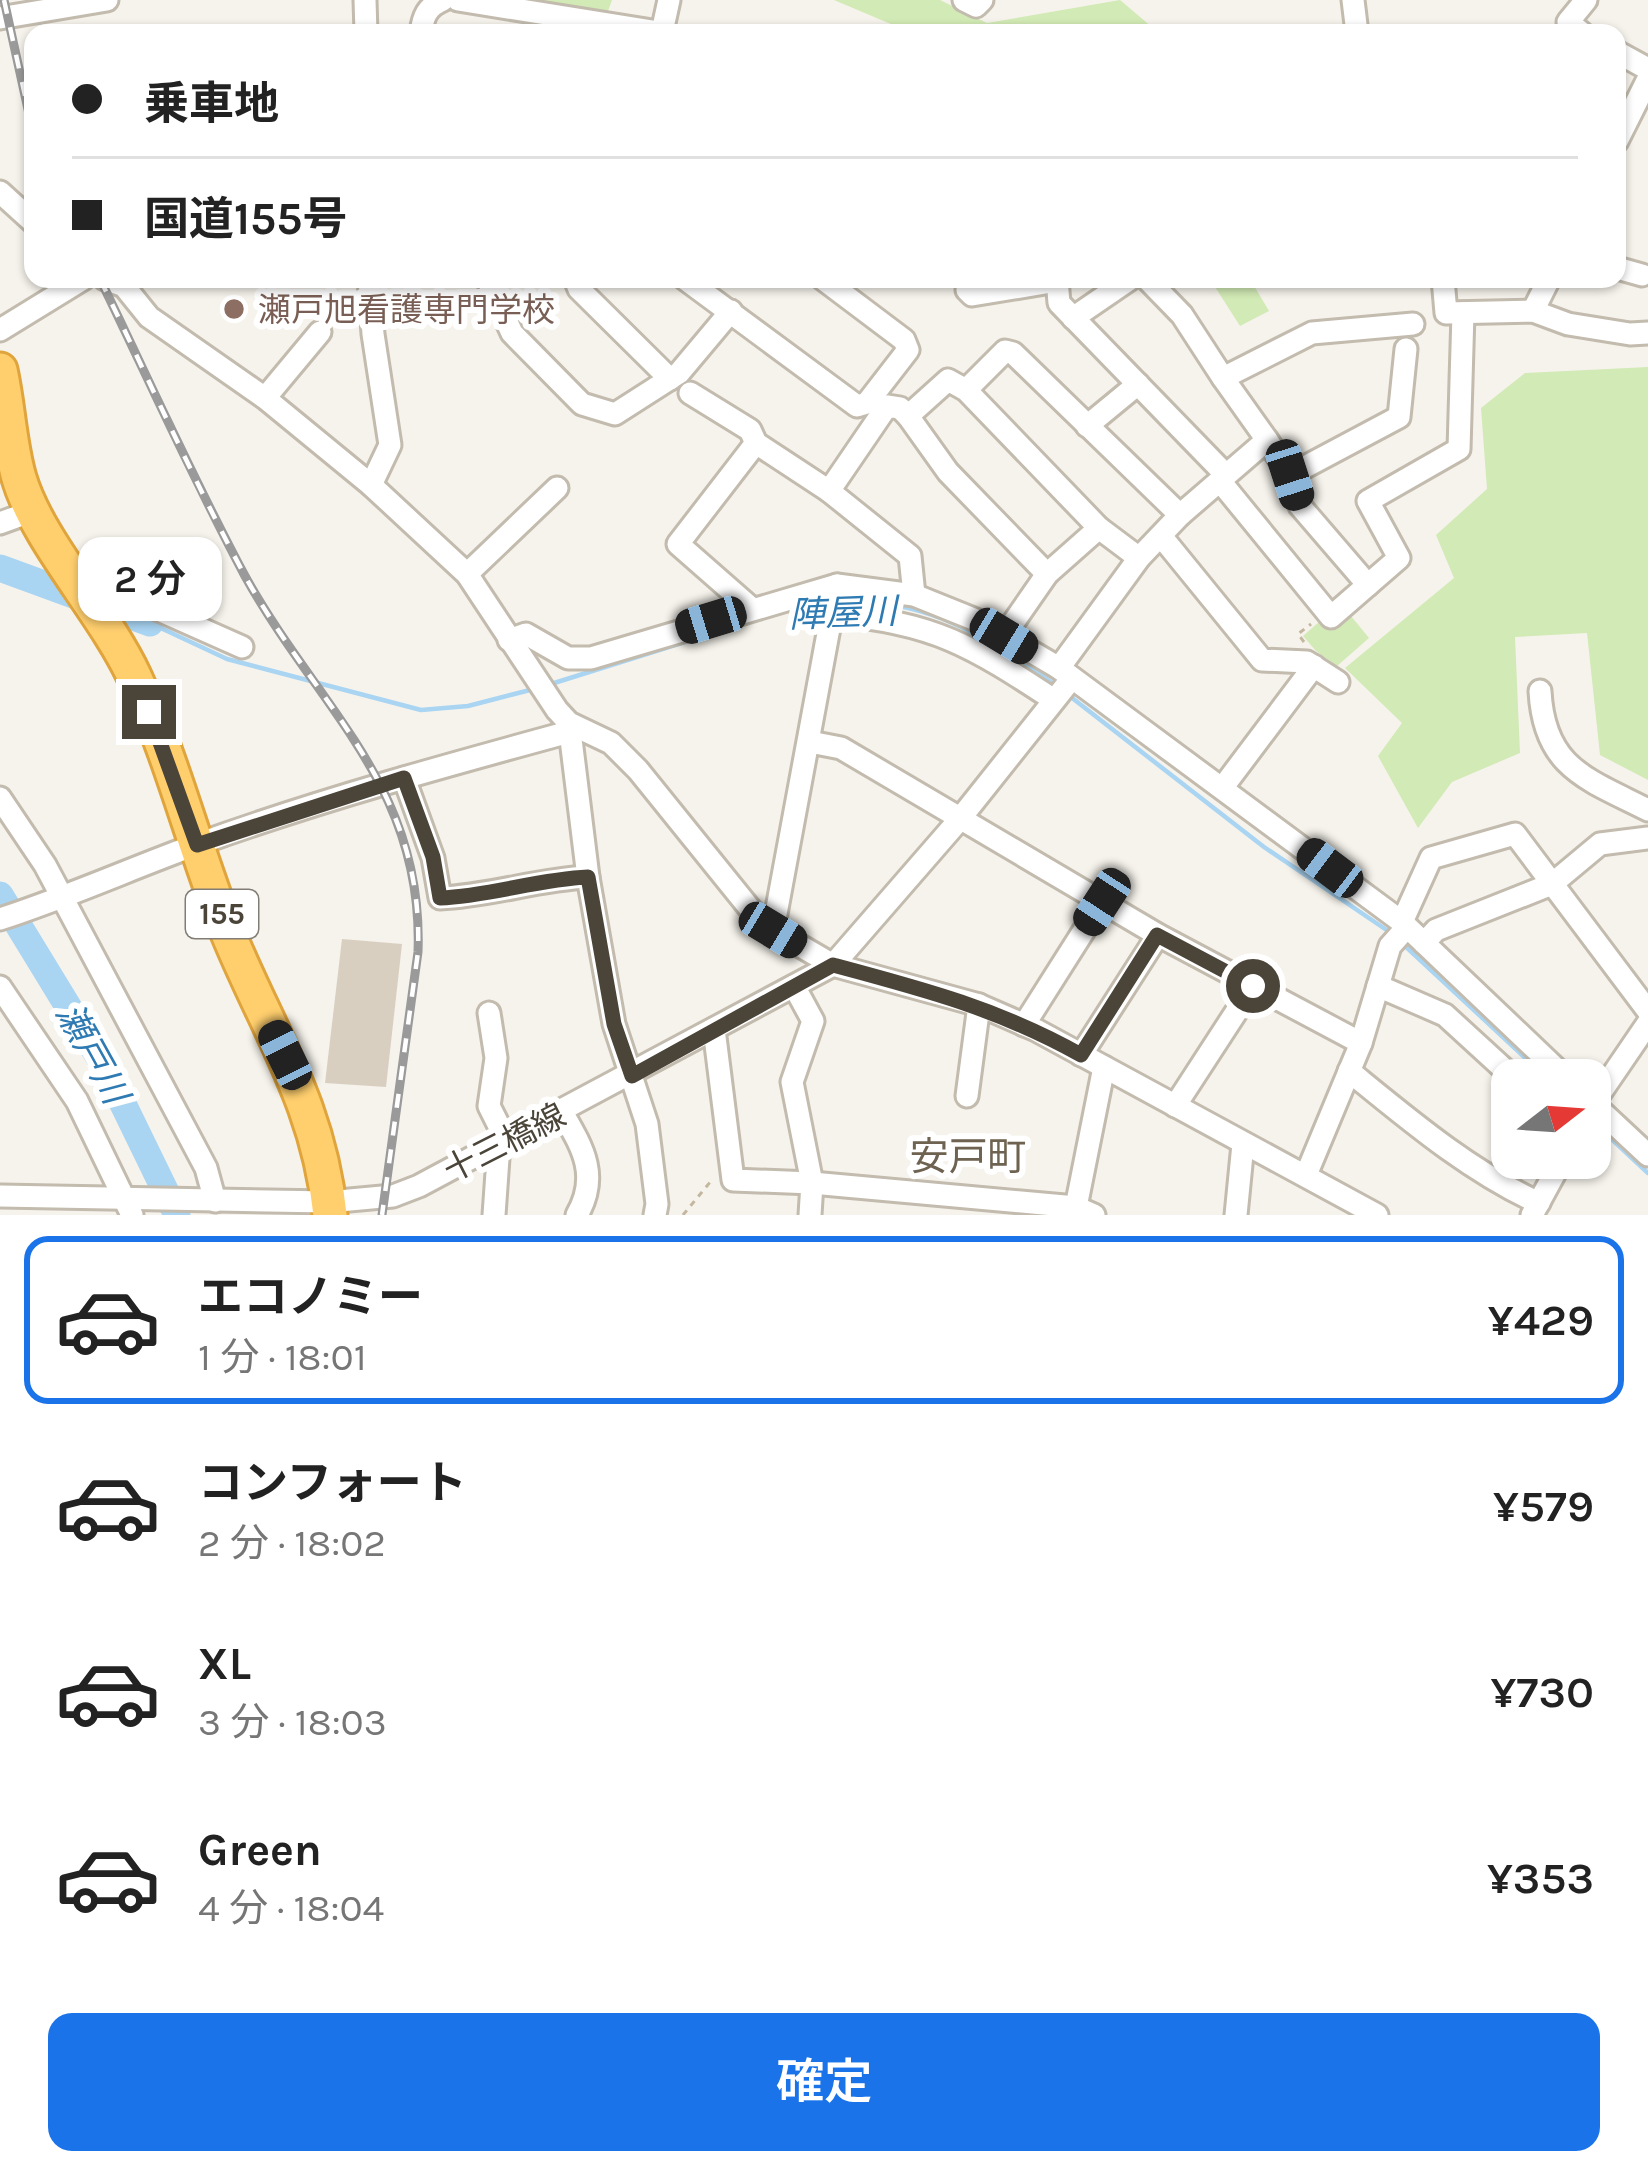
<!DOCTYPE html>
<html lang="ja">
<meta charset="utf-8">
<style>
:root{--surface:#fff;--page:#f6f6f6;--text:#222;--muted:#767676;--line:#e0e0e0;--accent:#1a73e8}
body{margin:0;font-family:Karla,"Noto Sans JP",sans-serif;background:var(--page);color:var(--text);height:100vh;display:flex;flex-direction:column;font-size:45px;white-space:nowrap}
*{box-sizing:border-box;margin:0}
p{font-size:39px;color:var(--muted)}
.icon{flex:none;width:66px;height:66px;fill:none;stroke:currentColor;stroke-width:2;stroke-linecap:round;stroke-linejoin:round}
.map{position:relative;height:1215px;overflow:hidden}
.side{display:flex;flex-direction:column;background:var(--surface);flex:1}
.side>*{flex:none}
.guide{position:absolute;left:24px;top:24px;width:1602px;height:264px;border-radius:24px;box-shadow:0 3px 9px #0004;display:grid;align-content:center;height:264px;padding:0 48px;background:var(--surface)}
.needle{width:78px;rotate:73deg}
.fabs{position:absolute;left:1491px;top:1059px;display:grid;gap:24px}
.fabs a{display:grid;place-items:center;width:120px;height:120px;border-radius:24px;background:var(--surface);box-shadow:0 3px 9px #0004;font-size:60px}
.end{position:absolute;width:54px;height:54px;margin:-27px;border:15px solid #4b4439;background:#fff;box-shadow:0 0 0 6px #fff}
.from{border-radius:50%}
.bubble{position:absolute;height:84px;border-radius:24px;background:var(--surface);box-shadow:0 3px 9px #0004;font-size:39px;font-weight:600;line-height:84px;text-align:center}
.car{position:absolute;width:36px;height:72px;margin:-36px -18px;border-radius:15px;box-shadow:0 0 9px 3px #0007;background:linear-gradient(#222 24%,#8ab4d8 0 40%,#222 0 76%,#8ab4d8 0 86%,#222 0)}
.guide b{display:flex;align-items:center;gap:42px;height:114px;font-size:45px}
.guide b+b{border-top:3px solid var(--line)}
.guide i{width:30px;height:30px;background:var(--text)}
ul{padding:21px 0 0;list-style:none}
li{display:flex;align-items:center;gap:36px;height:168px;margin:0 24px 18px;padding:0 24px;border:6px solid transparent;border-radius:24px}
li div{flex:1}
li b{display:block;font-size:45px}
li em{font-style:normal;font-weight:600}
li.active{border-color:var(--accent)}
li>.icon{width:108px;height:108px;stroke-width:1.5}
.button{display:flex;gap:24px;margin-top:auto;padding:24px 48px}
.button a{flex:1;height:138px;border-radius:24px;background:var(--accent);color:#fff;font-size:48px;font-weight:600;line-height:138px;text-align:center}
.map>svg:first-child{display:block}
</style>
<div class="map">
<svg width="1648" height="1215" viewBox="0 0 1648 1215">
<rect width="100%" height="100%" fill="#f6f3ec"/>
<!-- green -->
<g fill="#d2eab5">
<path d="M507,0H612L607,14Z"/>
<path d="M834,0H940L987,23L1120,0L1159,33H912Z"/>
<path d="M1210,279H1250L1269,311L1240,326Z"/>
<path d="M1648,367V780L1600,755L1587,633L1515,637L1520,753L1452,782L1418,828L1378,756L1402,723L1345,668L1454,578L1436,535L1487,489L1481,408L1525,373Z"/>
<path d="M1346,610L1369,638L1337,666L1316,651L1303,636L1326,616Z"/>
</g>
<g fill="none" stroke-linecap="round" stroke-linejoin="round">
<!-- stream -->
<g stroke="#a9d4f2" stroke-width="4.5">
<path d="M839,603C923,595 993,640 1058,687"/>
<path d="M797,607L828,604"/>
<path d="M150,623L227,659L421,710L468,706L534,689"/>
<path d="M551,684L758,619"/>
<path d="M1067,694L1264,847L1391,933"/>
<path d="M1404,945L1549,1080"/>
<path d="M1590,1119L1648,1173"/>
</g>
<!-- river -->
<g stroke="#a9d4f2" stroke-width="27">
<path d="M0,568L150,623"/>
<path d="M0,895L105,1067L177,1215"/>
</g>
</g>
<!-- building -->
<path fill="#d8cfc1" d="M342,939L402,944L386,1087L325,1083Z"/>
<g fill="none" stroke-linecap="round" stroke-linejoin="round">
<defs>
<g id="minor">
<path d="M365,0L366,33"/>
<path d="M458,0L665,33"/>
<path d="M964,0L976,6L982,0"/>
<path d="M1353,0L1357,33"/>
<path d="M0,18L107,0"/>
<path d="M662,32L669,0"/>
<path d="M421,33C423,16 427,7 443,0"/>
<path d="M1582,33L1568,22L1586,0"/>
<path d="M1617,52L1648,69"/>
<path d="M1617,141L1648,79"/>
<path d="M0,192L33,222"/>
<path d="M1617,268L1642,275"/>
<path d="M105,279L124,286L149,317L265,398L371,485L467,574L557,710L569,723L611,743L638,770L751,910L773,930L833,965L979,1005L1036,1030L1377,1215"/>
<path d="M369,279L373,334L390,445L371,485"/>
<path d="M487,279L512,333L582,404L615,414L679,373L731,311"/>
<path d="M575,279L579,289L670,379"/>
<path d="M685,279L857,406L867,403L908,350L904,340L823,279"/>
<path d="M968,279L967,290L972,295L1057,281"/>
<path d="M1057,279L1059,303L1226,475"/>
<path d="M1147,279L1182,315L1223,378"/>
<path d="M1443,279L1446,313L1533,311L1568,324L1630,334L1648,333"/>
<path d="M1533,311L1549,279"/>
<path d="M1073,318L1130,279"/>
<path d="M0,330L83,279"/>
<path d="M966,390L1005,351L1013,353L1180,515"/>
<path d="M690,393L750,430L756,443L829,491"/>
<path d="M265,398L320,332"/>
<path d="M908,416L948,472L1047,574"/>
<path d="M1087,426L1138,384"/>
<path d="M1267,440L1290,475L1300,506L1368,585"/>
<path d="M1290,475L1399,417L1406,349"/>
<path d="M1220,481L1331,617L1399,558L1368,501L1459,449L1463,313"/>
<path d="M0,523L33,511"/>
<path d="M1161,536L1262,660L1307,662L1338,682"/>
<path d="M73,572L242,647"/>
<path d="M467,574L557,488"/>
<path d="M914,595L910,556L829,491L887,406L900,408L908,416L948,380L966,390L1099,528L1139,558"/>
<path d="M751,608L678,544L756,443"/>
<path d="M833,614C933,622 972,646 1054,700"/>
<path d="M1004,636L1047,574L1099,528"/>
<path d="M509,640L526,634L568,658H591L837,585L914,595L981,622L1059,668L1402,922L1568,1080"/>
<path d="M1059,668L1139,558L1180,515L1267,440L1223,378L1312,333L1413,324"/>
<path d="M1540,691C1544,768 1587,779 1648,810"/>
<path d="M569,723L588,877L614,1024L647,1124L657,1204L655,1215"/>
<path d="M810,742L841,748L1158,935L1361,1043"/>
<path d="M404,778L433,858L440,898C491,896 538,879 588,877"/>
<path d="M1223,787L1314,666"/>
<path d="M0,798L45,865L206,1168L215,1201"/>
<path d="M0,919C68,897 132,868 198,844C320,800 444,766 569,732"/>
<path d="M1402,922L1431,858L1515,834L1648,1011"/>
<path d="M773,930L837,585"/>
<path d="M1424,943L1436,930L1552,884L1600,844L1648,838"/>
<path d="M794,986L813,1021L792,1082L812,1183L810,1215"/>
<path d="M1378,986L1445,1015L1516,1080"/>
<path d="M0,987L77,1101L132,1215"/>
<path d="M489,1013L496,1058L489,1106L506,1140"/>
<path d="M1024,1025L1102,902"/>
<path d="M714,1029L733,1180L812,1183L1076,1207L1094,1215"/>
<path d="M1081,1055L1158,935"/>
<path d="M1349,1071C1408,1119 1469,1171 1539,1203"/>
<path d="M967,1096L979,1005"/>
<path d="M1590,1101L1648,1155"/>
<path d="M1175,1106L1253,986"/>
<path d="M1590,1108L1648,1023"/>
<path d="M562,1112C582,1147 600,1175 577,1215"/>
<path d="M1306,1175L1361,1043L1390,946L1407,927"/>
<path d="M0,1196L328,1202L393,1196L419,1186L833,965L959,820L1072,678"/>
<path d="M1076,1207L1104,1067"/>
<path d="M494,1215L499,1144"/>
<path d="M1236,1215L1243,1144"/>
<path d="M1532,1215L1563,1158"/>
</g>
<path id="highway" d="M0,370C8,406 9,444 19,478C37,540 104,612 134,676C173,759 194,848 228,933C269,1033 319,1104 330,1215"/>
</defs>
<!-- minor casing -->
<use href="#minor" stroke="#c2bbae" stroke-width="27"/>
<!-- highway casing -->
<use href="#highway" stroke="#e0a43c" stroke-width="39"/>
<!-- path -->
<g stroke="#c4b79f" stroke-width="3" stroke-dasharray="6 6" stroke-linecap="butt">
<path d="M1304,642L1298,634L1311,624"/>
<path d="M683,1215L711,1181"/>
</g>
<!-- minor -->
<use href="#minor" stroke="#fff" stroke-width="21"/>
<!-- highway -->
<use href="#highway" stroke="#ffcf6e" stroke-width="33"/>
<defs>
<g id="rail">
<path d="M4,0L33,132"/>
<path d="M100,279C148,378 193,479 245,576C318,708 424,786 418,952L382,1215"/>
</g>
</defs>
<!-- rail casing -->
<use href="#rail" stroke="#9a9a9a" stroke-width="9"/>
<!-- rail -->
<use href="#rail" stroke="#fff" stroke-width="4.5" stroke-dasharray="14" stroke-linecap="butt"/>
</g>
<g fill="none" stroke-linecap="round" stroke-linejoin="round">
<!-- route -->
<path stroke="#4b4439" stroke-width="15" d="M149,712L197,845L404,778L433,857L440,898C491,896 538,879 588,877L614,1024L632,1076L833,965C923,989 999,1009 1081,1055L1157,935L1253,986"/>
</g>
<!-- markers -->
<circle fill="#8d6e63" stroke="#fff" stroke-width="4.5" cx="234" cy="309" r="12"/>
<g text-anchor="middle" stroke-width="12" stroke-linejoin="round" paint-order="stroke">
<!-- shield labels -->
<rect fill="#fff" stroke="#817c74" stroke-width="3" x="186" y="890" width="72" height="48" rx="9"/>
<g font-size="30" font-weight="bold" fill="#4b4439">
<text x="222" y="924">155</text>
</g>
<!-- education labels -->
<g font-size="33" fill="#785e54" stroke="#fff" text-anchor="start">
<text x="258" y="321">瀬戸旭看護専門学校</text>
</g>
<!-- street labels -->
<g font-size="33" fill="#4b4439" stroke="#fff">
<text transform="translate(504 1142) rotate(-27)" y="12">十三橋線</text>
</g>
<!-- water labels -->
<g font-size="36" font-style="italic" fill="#2e7ab2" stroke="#fff">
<text transform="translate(843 612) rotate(-2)" y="13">陣屋川</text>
<text transform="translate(93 1053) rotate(61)" y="13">瀬戸川</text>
</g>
<!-- quarter labels -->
<g font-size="39" fill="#6e6250" stroke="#fff">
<text x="968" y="1170">安戸町</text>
</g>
</g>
</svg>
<div class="fabs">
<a><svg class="needle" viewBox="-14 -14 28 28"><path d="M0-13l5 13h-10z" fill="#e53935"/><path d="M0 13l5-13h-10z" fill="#767676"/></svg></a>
</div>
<i class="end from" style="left:1253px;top:986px"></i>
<i class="end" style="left:149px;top:712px"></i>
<div class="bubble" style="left:78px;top:537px;width:144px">2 分</div>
<i class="car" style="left:1290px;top:475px;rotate:162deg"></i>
<i class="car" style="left:711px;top:620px;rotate:253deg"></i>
<i class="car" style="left:1004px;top:636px;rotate:121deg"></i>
<i class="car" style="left:1330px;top:868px;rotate:307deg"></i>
<i class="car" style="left:1102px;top:902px;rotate:213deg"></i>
<i class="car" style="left:773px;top:930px;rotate:121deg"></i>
<i class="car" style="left:285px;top:1055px;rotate:334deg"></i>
<div class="guide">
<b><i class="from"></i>乗車地</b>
<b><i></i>国道155号</b>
</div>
</div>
<section class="side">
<ul>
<li class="active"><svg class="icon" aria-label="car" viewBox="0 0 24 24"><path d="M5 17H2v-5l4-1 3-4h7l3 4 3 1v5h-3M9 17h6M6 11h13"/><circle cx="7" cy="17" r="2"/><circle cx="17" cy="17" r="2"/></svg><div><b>エコノミー</b><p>1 分 · 18:01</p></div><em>¥429</em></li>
<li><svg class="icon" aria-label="car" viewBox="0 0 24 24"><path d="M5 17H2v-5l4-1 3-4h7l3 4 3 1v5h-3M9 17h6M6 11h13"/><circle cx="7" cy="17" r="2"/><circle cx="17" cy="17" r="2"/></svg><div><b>コンフォート</b><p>2 分 · 18:02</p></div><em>¥579</em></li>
<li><svg class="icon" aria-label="car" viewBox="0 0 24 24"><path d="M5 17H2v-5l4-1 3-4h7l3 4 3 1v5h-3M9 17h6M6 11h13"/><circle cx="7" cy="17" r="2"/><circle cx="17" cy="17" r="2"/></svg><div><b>XL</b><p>3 分 · 18:03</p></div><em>¥730</em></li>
<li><svg class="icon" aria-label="car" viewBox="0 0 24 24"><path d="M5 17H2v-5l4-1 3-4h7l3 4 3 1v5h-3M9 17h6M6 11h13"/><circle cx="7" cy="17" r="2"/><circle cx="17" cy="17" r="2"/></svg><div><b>Green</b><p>4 分 · 18:04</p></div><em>¥353</em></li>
</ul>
<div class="button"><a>確定</a></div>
</section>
